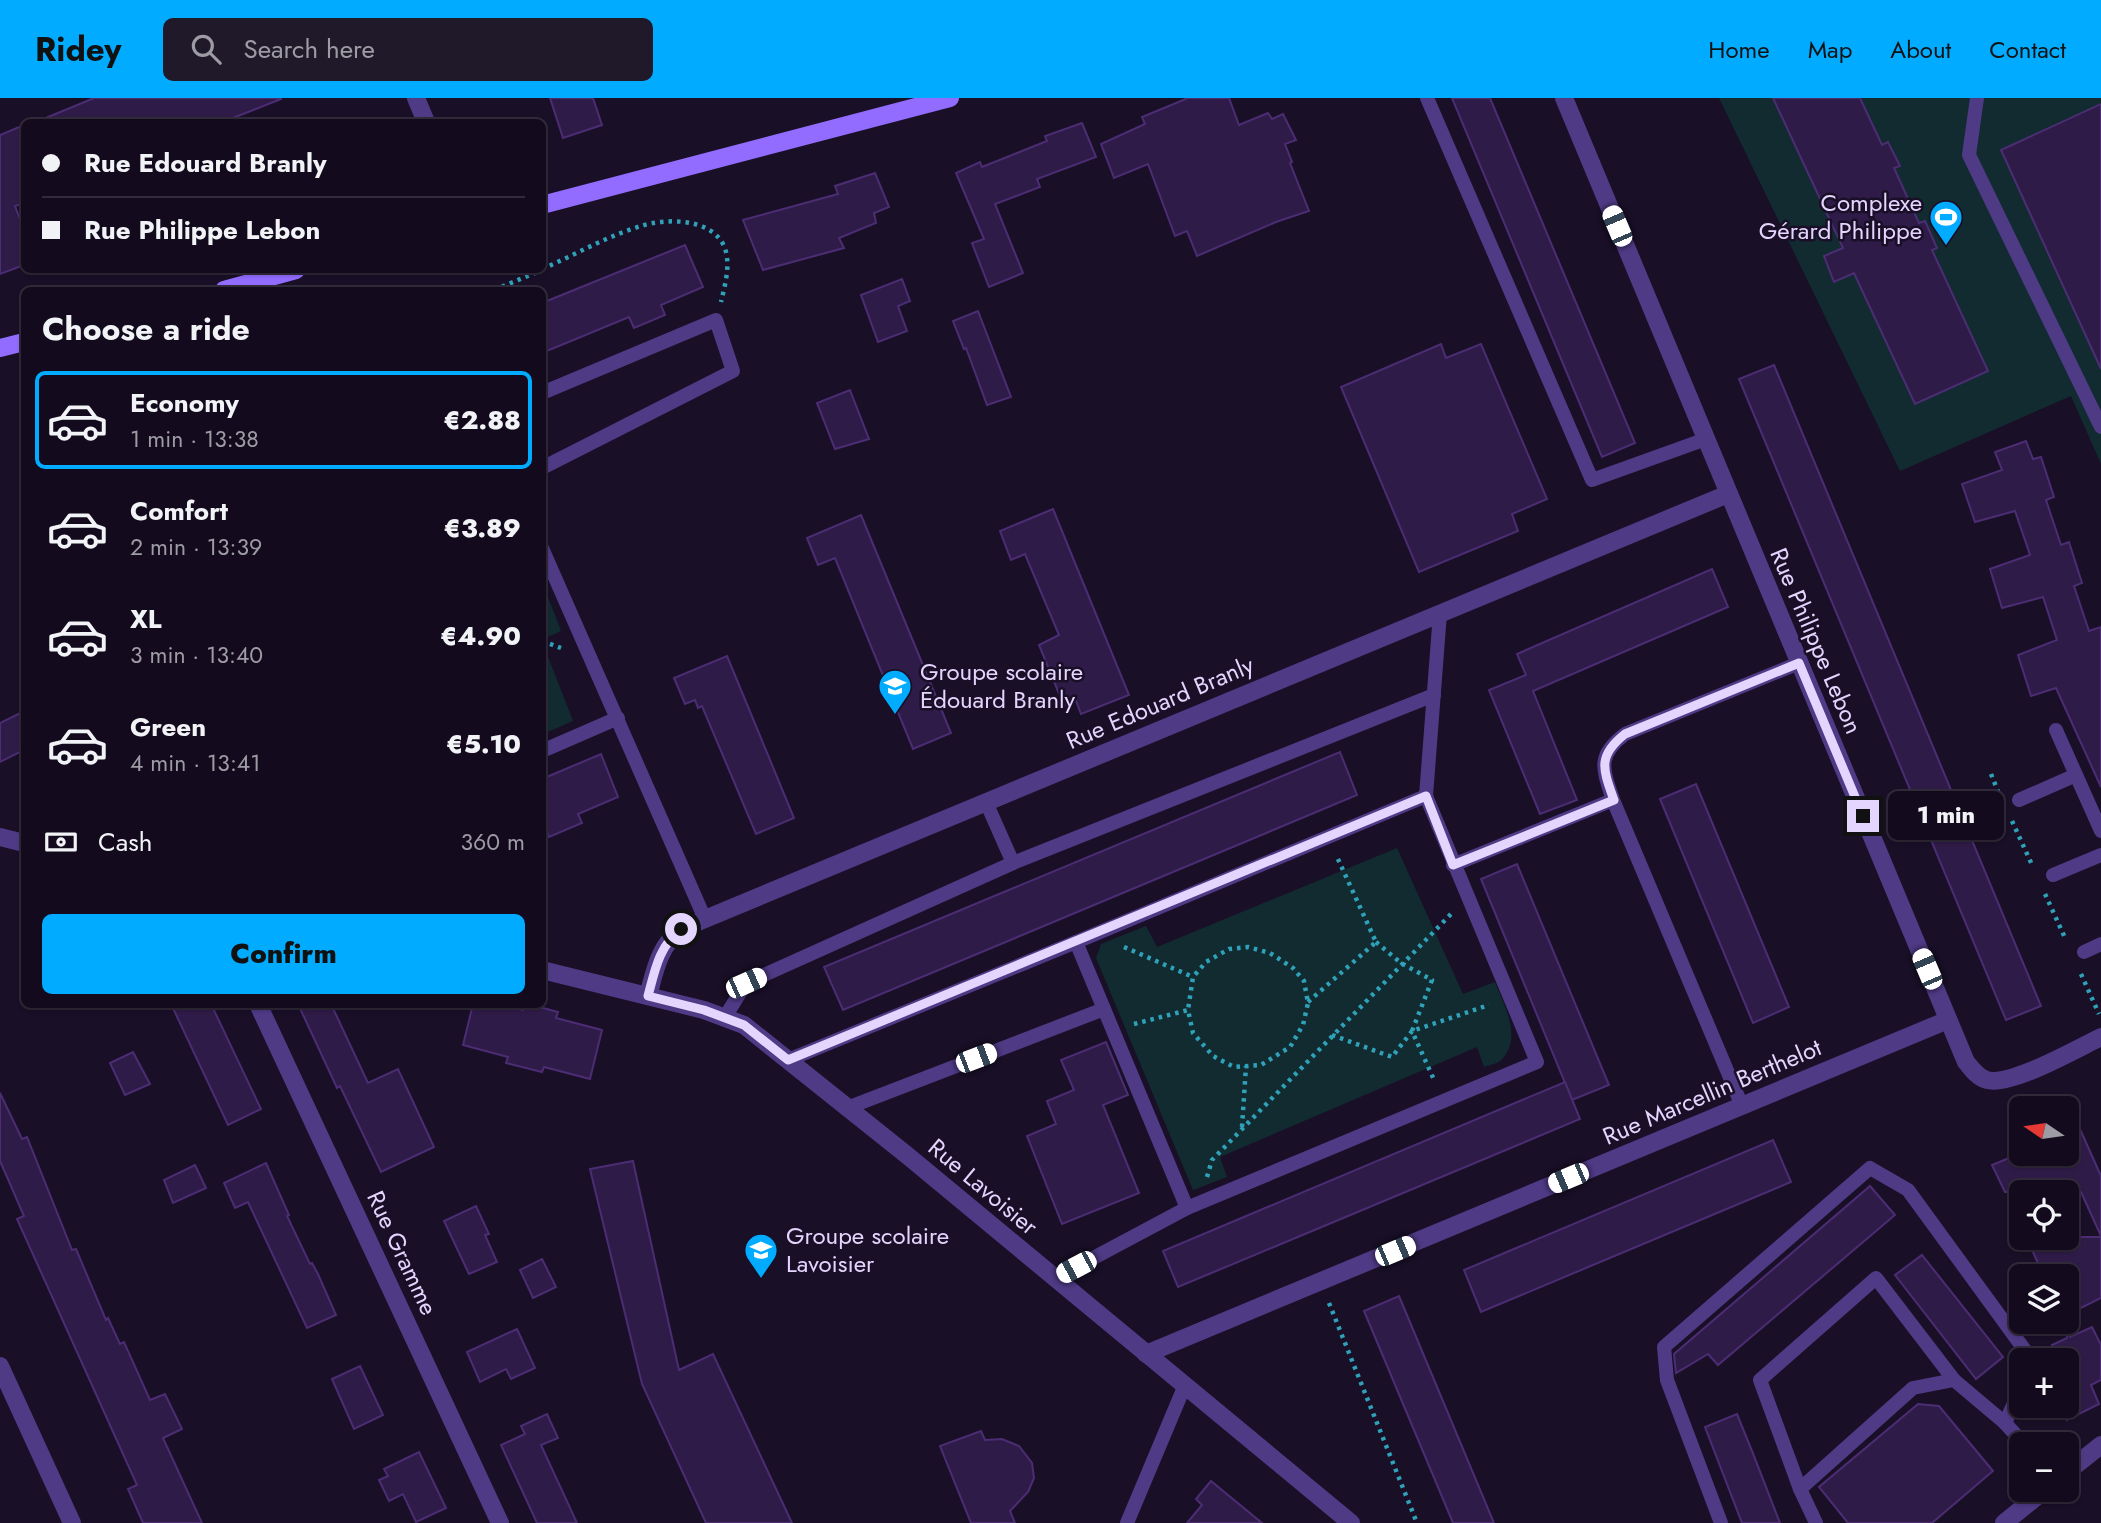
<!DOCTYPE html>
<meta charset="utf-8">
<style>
:root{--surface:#130b1d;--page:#20192a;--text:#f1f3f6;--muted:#9d9ba4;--line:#322b3b;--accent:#01abff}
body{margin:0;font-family:Jost,sans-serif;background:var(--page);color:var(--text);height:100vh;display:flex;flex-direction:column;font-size:26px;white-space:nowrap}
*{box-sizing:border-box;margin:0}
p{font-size:23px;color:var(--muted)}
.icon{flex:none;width:38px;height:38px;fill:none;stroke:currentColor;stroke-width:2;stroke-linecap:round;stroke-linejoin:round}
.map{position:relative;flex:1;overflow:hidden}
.side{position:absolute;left:21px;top:189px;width:525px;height:721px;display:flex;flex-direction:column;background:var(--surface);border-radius:10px;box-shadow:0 2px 5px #0004,0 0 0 2px var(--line)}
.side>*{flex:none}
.top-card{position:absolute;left:21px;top:21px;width:525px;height:154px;border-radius:10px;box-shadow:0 2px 5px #0004,0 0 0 2px var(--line);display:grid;align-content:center;height:154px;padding:0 21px;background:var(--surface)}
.needle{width:46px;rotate:283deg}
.tools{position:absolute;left:2009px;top:998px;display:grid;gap:14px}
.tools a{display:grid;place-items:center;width:70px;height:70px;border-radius:10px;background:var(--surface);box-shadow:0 2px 5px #0004,0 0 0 2px var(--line);font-size:35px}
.end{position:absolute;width:32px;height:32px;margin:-16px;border:9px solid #e4d5ff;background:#111;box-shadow:0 0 0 4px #111}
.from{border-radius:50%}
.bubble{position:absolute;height:49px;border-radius:10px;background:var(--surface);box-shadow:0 2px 5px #0004,0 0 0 2px var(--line);font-size:23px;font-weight:800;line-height:49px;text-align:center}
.car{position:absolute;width:21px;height:42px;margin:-21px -10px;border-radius:9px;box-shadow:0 0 5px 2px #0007;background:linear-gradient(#fff 24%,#345 0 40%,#fff 0 76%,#345 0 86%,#fff 0)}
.top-card b{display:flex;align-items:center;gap:24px;height:66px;font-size:26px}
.top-card b+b{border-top:2px solid var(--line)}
.top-card i{width:18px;height:18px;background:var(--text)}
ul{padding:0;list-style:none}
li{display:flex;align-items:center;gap:21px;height:98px;margin:0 14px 10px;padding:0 7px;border:4px solid transparent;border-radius:10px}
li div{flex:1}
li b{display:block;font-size:26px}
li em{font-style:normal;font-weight:800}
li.selected{border-color:var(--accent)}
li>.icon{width:63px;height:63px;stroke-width:1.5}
h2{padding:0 21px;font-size:32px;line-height:84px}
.pay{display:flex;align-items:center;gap:18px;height:77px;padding:0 21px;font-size:26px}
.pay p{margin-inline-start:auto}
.button{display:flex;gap:14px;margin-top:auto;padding:14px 21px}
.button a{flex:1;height:80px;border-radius:10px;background:var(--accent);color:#111;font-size:28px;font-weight:800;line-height:80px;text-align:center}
header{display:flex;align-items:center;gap:42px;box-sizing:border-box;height:98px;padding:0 35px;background:var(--accent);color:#111}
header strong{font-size:33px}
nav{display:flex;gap:38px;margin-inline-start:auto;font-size:24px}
.search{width:490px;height:63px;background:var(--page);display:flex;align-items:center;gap:18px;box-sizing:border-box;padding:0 24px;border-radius:10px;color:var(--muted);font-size:26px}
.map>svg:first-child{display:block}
</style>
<header>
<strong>Ridey</strong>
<div class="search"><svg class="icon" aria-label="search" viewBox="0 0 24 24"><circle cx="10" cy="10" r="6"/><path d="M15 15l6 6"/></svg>Search here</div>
<nav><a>Home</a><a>Map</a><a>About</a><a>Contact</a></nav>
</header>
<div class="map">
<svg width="2101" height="1425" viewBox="0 0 2101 1425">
<rect width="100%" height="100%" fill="#190f27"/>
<!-- green -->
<g fill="#122b31">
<path d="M1719,0H2101V366L2071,298L1900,373Z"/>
<path d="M543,486L561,533L543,541H542Z"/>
<path d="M543,546L573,623L543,636H542Z"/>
<path d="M1397,750L1463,896L1495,884C1504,907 1524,942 1500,963C1496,966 1489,967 1484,969L1477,949L1220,1059L1227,1079L1193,1092L1096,860L1101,846L1146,828L1157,849Z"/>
</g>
<!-- building -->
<g fill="#2f1b48" stroke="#4c2d74" stroke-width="2">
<path d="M94,0H281V1L223,24H36Z"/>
<path d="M550,0H593L602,27L563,40Z"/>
<path d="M1188,0H1229L1239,27L1268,15L1272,21L1283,16L1296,42L1285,46L1292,64L1290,65L1309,113L1276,124L1197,158L1187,133L1175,138L1148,66L1114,80L1101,46L1145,26L1142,19Z"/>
<path d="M1452,0H1490L1635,345L1602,359Z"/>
<path d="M1773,0H1860L1882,47L1888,44L1900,68L1894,70L1919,125L1925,123L1937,150L1932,152L1988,273L1915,306L1854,175L1834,184L1824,158L1843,150Z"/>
<path d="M2101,6V271L2001,52Z"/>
<path d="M1082,25L1096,59L1037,81L1040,89L995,106L1023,175L989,189L972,145L984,141L956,75L980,64L982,69L1047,43L1045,38Z"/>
<path d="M24,27V105L15,108L24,132V167L0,176V37Z"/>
<path d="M875,75L889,109L874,115L876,125L839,140L844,150L763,172L743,122L838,96L835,88Z"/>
<path d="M685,147L703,189L661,207L665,217L634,230L629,219L542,255V205Z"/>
<path d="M902,181L910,203L898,208L907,233L878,244L861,197Z"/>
<path d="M978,213L1011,299L987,307L966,250L964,251L953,223Z"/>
<path d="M1441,246L1446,260L1481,246L1547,401L1512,416L1518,433L1419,474L1341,289Z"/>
<path d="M1774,267L2041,908L2006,922L1739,281Z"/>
<path d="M850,292L869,341L835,351L817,305Z"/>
<path d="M2026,343L2033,361L2041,359L2054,399L2046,402L2061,447L2069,444L2082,485L2074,488L2089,533L2101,529V689L2056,590L2031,598L2018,557L2057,542L2043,499L2002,510L1990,471L2030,457L2015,413L1975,424L1962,386L2002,372L1995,354Z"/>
<path d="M1053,411L1129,597L1081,616L1076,603L1064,608L1039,547L1059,537L1025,456L1011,462L1000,433Z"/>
<path d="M861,417L951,635L913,651L835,460L818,467L807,440Z"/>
<path d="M1712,471L1728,509L1533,593L1577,702L1540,716L1489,592L1526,577L1517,556Z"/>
<path d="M727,558L794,720L756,736L702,608L698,610L695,602L685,606L674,580Z"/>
<path d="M24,613V652L0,664V625Z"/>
<path d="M1340,654L1357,697L843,912L824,869Z"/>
<path d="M601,656L618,699L578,716L582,725L549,739L542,722V681Z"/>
<path d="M1696,686L1789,909L1753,925L1660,701Z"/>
<path d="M1517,766L1609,987L1572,1002L1481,781Z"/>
<path d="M171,906H211L261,1011L228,1027Z"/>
<path d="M298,906H331L368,985L398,971L434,1049L381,1074L340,988L337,990Z"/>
<path d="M473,906H503L523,912L524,906H528L558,914L556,920L602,932L590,981L544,969L542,974L506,965L508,959L463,947Z"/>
<path d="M1106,944L1128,997L1103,1007L1139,1095L1062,1126L1027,1038L1056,1026L1047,1003L1074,992L1061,962Z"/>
<path d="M133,954L150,986L125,997L110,965Z"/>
<path d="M1565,984L1580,1021L1178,1189L1163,1153Z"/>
<path d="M0,995L22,1041L27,1039L72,1152L76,1151L106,1222L108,1220L120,1246L124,1244L150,1302L165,1296L182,1331L163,1340L202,1425H143L128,1391L137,1387L17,1121L24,1118L0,1063Z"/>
<path d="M2067,1002L2101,1078V1138L2081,1094H2005L1992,1067L2021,1055H2067Z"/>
<path d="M1773,1042L1791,1084L1481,1214L1464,1172Z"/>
<path d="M633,1063L679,1272L713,1256L792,1425H706L642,1286L590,1071Z"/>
<path d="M266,1065L289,1117L287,1118L310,1166L312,1165L318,1176L336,1217L307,1230L248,1104L235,1110L224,1085Z"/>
<path d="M195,1067L206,1090L173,1105L164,1082Z"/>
<path d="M1870,1088L1895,1117L1718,1267L1708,1256L1676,1275L1674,1256Z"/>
<path d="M476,1108L489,1136L485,1137L497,1164L469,1176L444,1123Z"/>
<path d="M2026,1139H2101V1200L2067,1217V1178H2044Z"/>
<path d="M1922,1157L2003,1259L1976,1281L1895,1177Z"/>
<path d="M542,1161L556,1189L533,1200L520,1172Z"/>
<path d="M1399,1198L1494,1425H1453L1364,1213Z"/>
<path d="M2092,1229L2101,1247V1282L2091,1287L2099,1306L2067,1322V1262H2059L2052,1247L2067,1240V1231L2070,1239Z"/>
<path d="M517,1231L535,1270L511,1281L506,1271L480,1284L467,1254Z"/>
<path d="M360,1268L383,1317L354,1331L332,1281Z"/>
<path d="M1918,1306L1939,1308L1993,1373L1932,1425H1848L1819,1389Z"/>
<path d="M547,1316L558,1340L541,1347L577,1425H537L501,1347L525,1336L521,1328Z"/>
<path d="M1737,1316L1754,1358L1780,1425H1742L1705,1329Z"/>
<path d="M981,1333L985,1342L1002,1341L1019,1348L1032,1365L1034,1380L1028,1394L1010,1413L1015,1425H971L940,1348Z"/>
<path d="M419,1354L446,1410L416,1424L403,1396L389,1403L379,1382L388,1378L384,1371Z"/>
<path d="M1211,1383L1262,1425H1187L1202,1407L1196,1401Z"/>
</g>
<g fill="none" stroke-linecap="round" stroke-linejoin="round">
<!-- path -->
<g stroke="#2fa2b9" stroke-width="4.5" stroke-dasharray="3.5 5" stroke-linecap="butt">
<path d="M542,171C575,157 607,138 641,128C666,120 709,120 723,146C732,163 725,187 721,204"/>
<path d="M494,192L542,172"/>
<path d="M542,543L561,550"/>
<path d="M1991,676L1999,696"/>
<path d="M2012,723L2033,769"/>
<path d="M2045,796L2066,842"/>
<path d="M1376,844L1401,865L1432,882L1412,933L1489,907"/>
<path d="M1124,849L1193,879"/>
<path d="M2081,876L2099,916"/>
<path d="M1308,904L1376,844L1337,759"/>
<path d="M1134,926L1188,912L1193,935L1213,958L1234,969L1261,967L1290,949L1303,927L1308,905L1304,883L1293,870L1270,855L1248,849L1229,851L1206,864L1193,879L1188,912"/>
<path d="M1332,937L1392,959L1412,933L1435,984"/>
<path d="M1242,1029L1246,968"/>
<path d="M1207,1079L1212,1062L1452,815"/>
<path d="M1329,1205L1417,1425"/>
</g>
<!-- lane -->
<g stroke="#4f3a86" stroke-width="14">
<path d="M1427,0L1592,382L1706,341"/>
<path d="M1977,0L1969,57L2101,329"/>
<path d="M542,295L716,222L733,273L542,370"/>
<path d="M542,450L705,821"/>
<path d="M2056,632L2101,733"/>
<path d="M542,653L618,620"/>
<path d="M2019,702L2076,677"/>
<path d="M1013,765L1434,597"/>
<path d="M1453,767L1613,702"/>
<path d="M2053,777L2101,757"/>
<path d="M1076,844L1426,698"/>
<path d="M2084,854L2101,846"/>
<path d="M1104,911L1187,1110"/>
<path d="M725,919L746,885L1013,765L986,704"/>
<path d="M788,962L1076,844L1104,911L847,1010"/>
<path d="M1742,1008L1613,702C1603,671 1596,658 1625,636L1799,565"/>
<path d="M1054,1181L1187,1110L1537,964L1426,698L1440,515"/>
<path d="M2005,1325L2021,1290"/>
<path d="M1800,1391L1760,1282L1876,1180L1954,1282"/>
<path d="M1127,1425L1185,1287"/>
<path d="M1721,1425L1667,1282L1664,1249L1870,1070L1908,1092L2032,1262"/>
<path d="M1816,1425L1800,1391L1913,1290L1954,1282L2005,1325L2024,1346"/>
</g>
<!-- street -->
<g stroke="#4f3a86" stroke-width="18">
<path d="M416,0L426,24"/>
<path d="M1564,0L1966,964C1972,971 1978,980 1987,982C2010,989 2078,950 2101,939"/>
<path d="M0,739L24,745"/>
<path d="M542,872L704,912L744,927L908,1058L1351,1425"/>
<path d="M648,898C655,872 659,848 681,831L1728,396"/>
<path d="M258,906L500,1425"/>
<path d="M1146,1256L1948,922"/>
<path d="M0,1268L72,1425"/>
<path d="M2067,1374L2101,1347"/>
<path d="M2004,1425L2046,1391"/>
</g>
<!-- secondary -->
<g stroke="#926cff" stroke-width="18">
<path d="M542,107L950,0"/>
<path d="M224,192L296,172"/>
<path d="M0,250L24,244"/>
</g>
</g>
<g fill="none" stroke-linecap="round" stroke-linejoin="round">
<!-- route -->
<path stroke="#e4d5ff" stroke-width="9" d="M681,831C659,848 655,872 648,898L704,912L744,927L788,962L1426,698L1453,767L1614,702C1603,671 1597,658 1625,636L1799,565L1863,718"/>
</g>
<!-- icons -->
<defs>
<symbol id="stadium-pin" viewBox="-11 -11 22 30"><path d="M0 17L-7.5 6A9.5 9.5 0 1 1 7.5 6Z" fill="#01abff" stroke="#190f27"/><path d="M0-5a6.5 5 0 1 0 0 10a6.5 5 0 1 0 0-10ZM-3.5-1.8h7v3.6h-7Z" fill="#fff"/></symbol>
<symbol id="school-pin" viewBox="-11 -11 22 30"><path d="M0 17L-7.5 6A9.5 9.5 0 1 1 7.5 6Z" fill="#01abff" stroke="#190f27"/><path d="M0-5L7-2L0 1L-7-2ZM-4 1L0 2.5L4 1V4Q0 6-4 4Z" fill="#fff"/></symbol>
</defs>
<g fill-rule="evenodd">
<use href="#stadium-pin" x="1927" y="100" width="38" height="52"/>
<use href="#school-pin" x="876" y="569" width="38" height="52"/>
<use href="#school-pin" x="742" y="1133" width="38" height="52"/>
</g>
<g text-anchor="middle" stroke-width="5" stroke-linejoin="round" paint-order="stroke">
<!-- poi labels -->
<g font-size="24" fill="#e4d5ff" stroke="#190f27" text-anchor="start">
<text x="1922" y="113" text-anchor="end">Complexe<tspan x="1922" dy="28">Gérard Philippe</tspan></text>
<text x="920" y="582">Groupe scolaire<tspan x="920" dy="28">Édouard Branly</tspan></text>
<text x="786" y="1146">Groupe scolaire<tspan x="786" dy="28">Lavoisier</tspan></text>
</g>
<!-- street labels -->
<g font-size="24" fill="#e4d5ff" stroke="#190f27">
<text transform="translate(1816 543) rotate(67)" y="8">Rue Philippe Lebon</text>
<text transform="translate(1160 605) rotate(-23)" y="8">Rue Edouard Branly</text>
<text transform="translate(1712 994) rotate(-23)" y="8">Rue Marcellin Berthelot</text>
<text transform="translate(983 1089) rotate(40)" y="8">Rue Lavoisier</text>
<text transform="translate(402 1155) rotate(65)" y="8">Rue Gramme</text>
</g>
</g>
</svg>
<div class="tools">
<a><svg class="needle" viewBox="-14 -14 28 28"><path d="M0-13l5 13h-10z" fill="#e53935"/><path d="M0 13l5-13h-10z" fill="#9d9ba4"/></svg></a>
<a><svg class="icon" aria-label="locate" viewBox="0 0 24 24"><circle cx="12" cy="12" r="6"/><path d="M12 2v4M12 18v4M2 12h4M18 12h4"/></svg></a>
<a><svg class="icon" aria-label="layers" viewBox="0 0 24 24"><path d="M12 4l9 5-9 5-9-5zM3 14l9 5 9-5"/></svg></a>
<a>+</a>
<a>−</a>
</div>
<i class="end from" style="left:681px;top:831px"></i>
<i class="end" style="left:1863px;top:718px"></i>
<div class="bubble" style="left:1888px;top:693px;width:116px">1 min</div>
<i class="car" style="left:1617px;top:128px;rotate:337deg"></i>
<i class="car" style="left:1927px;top:871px;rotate:337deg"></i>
<i class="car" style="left:746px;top:885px;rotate:66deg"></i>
<i class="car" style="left:976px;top:960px;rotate:69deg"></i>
<i class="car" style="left:1568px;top:1080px;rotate:247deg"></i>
<i class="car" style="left:1395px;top:1153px;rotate:67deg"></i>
<i class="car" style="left:1076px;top:1169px;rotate:242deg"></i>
<div class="top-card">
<b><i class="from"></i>Rue Edouard Branly</b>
<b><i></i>Rue Philippe Lebon</b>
</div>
<section class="side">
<h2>Choose a ride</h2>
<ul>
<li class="selected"><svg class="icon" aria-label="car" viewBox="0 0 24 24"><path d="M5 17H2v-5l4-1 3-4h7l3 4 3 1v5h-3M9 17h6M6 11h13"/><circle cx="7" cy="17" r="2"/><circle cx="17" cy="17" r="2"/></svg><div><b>Economy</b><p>1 min · 13:38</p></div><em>€2.88</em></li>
<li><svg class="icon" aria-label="car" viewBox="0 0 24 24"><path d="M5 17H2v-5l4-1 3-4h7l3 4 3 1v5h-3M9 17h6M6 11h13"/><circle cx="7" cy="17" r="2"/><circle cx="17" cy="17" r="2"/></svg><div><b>Comfort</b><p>2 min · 13:39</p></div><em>€3.89</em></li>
<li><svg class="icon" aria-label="car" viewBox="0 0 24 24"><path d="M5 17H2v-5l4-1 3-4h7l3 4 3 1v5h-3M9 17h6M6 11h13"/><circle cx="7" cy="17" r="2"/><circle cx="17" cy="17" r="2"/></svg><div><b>XL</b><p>3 min · 13:40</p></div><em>€4.90</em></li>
<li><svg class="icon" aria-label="car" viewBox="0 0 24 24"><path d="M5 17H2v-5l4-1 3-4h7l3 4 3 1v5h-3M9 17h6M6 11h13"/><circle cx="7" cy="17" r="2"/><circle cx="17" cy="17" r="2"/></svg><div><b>Green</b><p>4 min · 13:41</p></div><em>€5.10</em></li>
</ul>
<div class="pay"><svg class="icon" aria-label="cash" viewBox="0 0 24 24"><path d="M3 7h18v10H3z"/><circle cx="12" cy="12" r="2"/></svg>Cash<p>360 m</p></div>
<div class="button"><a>Confirm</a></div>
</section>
</div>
